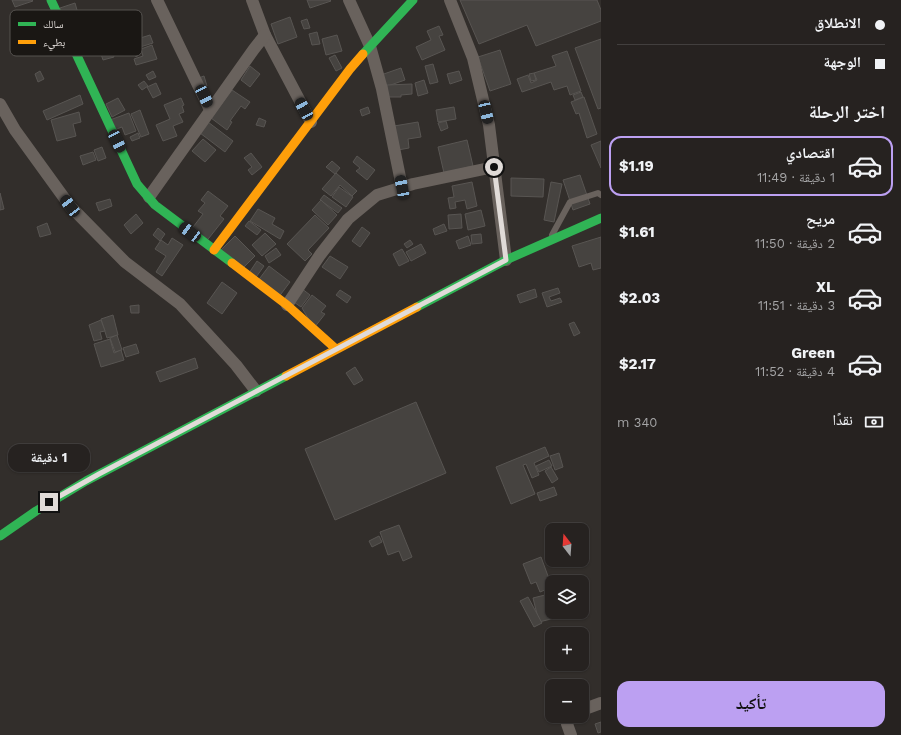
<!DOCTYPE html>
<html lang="ar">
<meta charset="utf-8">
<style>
:root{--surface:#262220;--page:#322f2d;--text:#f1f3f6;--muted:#a4a4a5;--line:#423f3e;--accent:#bca0f2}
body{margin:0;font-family:"Work Sans","Noto Naskh Arabic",sans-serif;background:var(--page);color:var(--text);direction:rtl;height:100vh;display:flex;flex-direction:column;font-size:15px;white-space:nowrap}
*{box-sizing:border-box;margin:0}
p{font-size:13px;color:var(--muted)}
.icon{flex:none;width:22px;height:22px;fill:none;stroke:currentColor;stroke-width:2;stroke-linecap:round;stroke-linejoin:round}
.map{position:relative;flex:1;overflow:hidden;direction:ltr}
.details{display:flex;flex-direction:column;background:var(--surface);width:300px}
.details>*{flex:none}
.hud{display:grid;align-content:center;height:88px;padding:0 16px;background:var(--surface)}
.needle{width:26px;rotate:343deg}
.buttons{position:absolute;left:545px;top:523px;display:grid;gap:8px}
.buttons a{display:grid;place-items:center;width:44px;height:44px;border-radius:8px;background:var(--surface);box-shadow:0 1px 3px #0004,0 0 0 1px var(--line);font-size:20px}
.end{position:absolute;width:18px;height:18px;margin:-9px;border:5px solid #e0dbd8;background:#111;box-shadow:0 0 0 2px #111}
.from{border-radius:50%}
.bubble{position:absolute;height:28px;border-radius:12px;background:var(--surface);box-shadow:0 1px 3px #0004,0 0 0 1px var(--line);font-size:13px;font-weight:700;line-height:28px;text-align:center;direction:rtl}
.car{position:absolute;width:12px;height:24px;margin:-12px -6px;border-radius:5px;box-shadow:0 0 3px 1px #0007;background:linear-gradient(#222 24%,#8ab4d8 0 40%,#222 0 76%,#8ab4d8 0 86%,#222 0)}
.hud b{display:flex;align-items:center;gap:14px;height:38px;font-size:15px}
.hud b+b{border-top:1px solid var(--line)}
.hud i{width:10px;height:10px;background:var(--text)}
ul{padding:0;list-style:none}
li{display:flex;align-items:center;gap:12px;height:60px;margin:0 8px 6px;padding:0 8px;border:2px solid transparent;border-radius:12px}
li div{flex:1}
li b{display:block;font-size:15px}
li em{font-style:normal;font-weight:700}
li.on{border-color:var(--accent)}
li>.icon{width:36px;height:36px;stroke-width:1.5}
h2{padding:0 16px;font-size:18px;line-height:48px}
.pay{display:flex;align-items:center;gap:10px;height:44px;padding:0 16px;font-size:15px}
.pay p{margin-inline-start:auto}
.button{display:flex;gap:8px;margin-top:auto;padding:8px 16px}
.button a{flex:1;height:46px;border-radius:12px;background:var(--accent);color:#111;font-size:16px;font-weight:700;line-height:46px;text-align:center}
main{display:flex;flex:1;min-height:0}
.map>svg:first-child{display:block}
</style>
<main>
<section class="details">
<div class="hud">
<b><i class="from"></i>الانطلاق</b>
<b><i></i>الوجهة</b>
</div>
<h2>اختر الرحلة</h2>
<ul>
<li class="on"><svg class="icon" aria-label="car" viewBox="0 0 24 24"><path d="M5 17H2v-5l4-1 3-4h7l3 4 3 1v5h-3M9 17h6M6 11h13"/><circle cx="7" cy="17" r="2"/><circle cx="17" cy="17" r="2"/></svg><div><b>اقتصادي</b><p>1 دقيقة · 11:49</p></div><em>$1.19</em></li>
<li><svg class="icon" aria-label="car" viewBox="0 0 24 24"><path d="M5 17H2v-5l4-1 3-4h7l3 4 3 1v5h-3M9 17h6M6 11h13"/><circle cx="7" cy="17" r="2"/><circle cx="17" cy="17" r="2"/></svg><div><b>مريح</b><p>2 دقيقة · 11:50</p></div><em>$1.61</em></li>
<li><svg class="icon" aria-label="car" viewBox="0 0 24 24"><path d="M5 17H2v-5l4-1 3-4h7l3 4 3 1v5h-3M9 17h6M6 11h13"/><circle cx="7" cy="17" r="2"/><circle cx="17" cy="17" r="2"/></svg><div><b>XL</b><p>3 دقيقة · 11:51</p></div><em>$2.03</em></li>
<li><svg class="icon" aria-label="car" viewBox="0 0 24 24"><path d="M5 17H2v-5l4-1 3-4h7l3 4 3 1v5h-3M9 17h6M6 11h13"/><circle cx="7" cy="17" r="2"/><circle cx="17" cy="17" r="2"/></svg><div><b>Green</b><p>4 دقيقة · 11:52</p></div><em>$2.17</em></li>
</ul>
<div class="pay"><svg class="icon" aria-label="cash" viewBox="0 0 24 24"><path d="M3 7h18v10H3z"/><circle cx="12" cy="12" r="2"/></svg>نقدًا<p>340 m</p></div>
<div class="button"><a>تأكيد</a></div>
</section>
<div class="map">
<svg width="601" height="735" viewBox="0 0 601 735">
<rect width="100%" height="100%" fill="#322e2b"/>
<!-- building -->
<g fill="#464340" stroke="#585552">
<path d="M12,0H32L33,1L15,7Z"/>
<path d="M307,0H330L331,1L310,8Z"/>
<path d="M460,0H597L601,10V21L536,46L527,25L479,44Z"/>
<path d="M75,3L79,17L65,22L60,8Z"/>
<path d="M290,17L297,37L278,44L271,24Z"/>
<path d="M307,19L310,28L304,29L301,21Z"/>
<path d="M439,26L443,35L439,36L445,50L422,60L416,47L431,40L427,31Z"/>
<path d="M317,32L320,44L312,45L309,34Z"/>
<path d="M150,35L153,43L137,48L134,40Z"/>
<path d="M337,35L342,51L326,55L322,39Z"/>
<path d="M601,39V108L598,109L575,48Z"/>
<path d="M152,45L157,59L136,65L134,59L143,56L141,49Z"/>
<path d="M135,46L140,54L136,57L131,49Z"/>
<path d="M500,50L511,84L490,91L478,57Z"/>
<path d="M112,51L114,57L103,60L101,54Z"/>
<path d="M567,51L581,91L570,95L567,86L554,90L551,82L522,92L517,79L528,75L531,83L537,80L534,73L556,66L552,56Z"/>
<path d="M335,55L342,68L336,71L329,58Z"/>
<path d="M433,64L438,82L430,84L425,66Z"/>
<path d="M250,66L260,74L250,87L241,80Z"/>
<path d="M401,68L405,80L382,88L378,76Z"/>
<path d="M40,71L44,79L38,82L35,74Z"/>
<path d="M153,71L156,77L149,80L146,75Z"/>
<path d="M459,71L462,80L450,84L447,74Z"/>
<path d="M534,73L536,80L531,81L529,74Z"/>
<path d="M204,76L207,86L199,89L196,79Z"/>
<path d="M424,80L428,93L418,96L415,83Z"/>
<path d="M144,81L148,86L142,90L138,85Z"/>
<path d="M156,83L161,94L153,98L147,87Z"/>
<path d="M412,84V94L401,95V97H387V85Z"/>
<path d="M232,90L250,102L245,109L241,106L230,121L232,122L227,130L211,118Z"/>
<path d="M581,92L583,97L575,100L573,95Z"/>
<path d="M80,95L83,104L47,120L43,111Z"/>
<path d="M584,97L597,134L587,138L579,113L576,114L571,102Z"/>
<path d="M118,98L125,110L112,117L106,104Z"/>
<path d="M181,98L184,105L182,106L184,112L179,114L183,122L173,126L177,136L163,141L156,125L170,119L164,105Z"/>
<path d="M368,107L370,113L362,116L360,110Z"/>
<path d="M454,107L456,119L438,122L436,110Z"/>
<path d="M140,110L149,134L141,137L131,114Z"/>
<path d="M79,112L81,122L73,124L76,136L57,141L51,120Z"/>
<path d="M129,113L136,131L125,135L122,127L114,130L110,120Z"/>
<path d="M259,118L266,121L264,127L256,125Z"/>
<path d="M446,121L448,128L441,131L438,123Z"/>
<path d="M208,122L233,141L225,152L200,133Z"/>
<path d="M418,122L421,137L408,139L409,148L398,150L394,126Z"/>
<path d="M138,133L140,138L132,141L130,137Z"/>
<path d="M203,139L216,150L205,162L192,151Z"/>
<path d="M467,140L473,166L444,173L438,147Z"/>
<path d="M601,141V168L591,145Z"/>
<path d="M102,147L106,158L98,161L94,150Z"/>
<path d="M93,152L96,160L83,165L80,156Z"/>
<path d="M251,153L262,167L252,175L248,170L252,167L244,158Z"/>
<path d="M357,156L375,170L367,180L356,171L360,168L353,162Z"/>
<path d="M332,161L340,168L335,174L326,167Z"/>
<path d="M336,173L357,191L352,196L340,185L331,196L322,189Z"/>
<path d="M580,175L590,204L573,210L563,180Z"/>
<path d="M511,178L544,179L543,197L511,196Z"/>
<path d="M472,182L477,206L467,209L465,200L455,202L456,208L450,209L448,198L454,197L452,186Z"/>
<path d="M551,182L562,184L554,222L544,220Z"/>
<path d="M339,187L353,197L346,207L332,197Z"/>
<path d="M208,191L228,206L220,216L224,219L205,243L190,231L203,214L198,211L205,203L201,200Z"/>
<path d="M0,193L4,209L0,210Z"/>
<path d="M324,195L342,208L338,213L320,200Z"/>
<path d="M110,199L112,206L99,211L96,203Z"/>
<path d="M321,200L337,215L328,225L312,210Z"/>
<path d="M258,209L275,218L272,224L284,231L280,239L250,221Z"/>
<path d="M481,210L485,226L468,230L465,214Z"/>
<path d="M136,214L143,223L131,234L124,225Z"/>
<path d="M461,214L462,228L449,229L448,215Z"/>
<path d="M315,215L329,228L308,250L312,254L305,261L287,244Z"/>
<path d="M249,221L261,230L257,235L245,226Z"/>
<path d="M47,223L51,234L40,237L37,227Z"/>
<path d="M444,224L447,231L435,235L433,229Z"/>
<path d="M362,227L370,233L360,247L352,241Z"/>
<path d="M158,228L165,234L160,241L153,235Z"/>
<path d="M265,233L276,244L262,256L252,245Z"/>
<path d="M481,234L482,243L472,244L471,235Z"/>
<path d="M235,236L255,256L240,271L220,251Z"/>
<path d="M468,236L471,245L459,249L456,241Z"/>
<path d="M601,237V268L593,270L591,263L579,267L572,246Z"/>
<path d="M172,238L183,245L162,276L156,272L166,256L155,249L161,240L168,245Z"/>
<path d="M410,240L413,244L407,248L404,244Z"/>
<path d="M421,244L426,253L411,261L406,252Z"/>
<path d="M276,248L281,255L269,263L265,256Z"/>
<path d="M402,249L409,261L399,266L393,254Z"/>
<path d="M330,256L348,267L340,279L322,267Z"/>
<path d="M257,261L264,266L254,280L247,276Z"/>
<path d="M269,266L290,282L278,298L257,282Z"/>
<path d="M222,282L237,293L222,314L207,303Z"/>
<path d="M301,288L310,295L301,307L291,300Z"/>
<path d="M558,288L560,293L549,297L551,301L560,298L562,302L547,307L542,293Z"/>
<path d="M535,289L537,297L520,303L517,295Z"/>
<path d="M340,290L351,297L347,303L336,295Z"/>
<path d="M312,295L326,306L321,312L325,314L314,328L302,308Z"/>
<path d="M139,305V313H131L130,306Z"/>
<path d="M113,315L118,335L107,338L101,319Z"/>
<path d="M101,320L105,331L100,332L102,339L94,341L89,325Z"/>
<path d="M574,322L580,333L574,336L569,324Z"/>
<path d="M117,335L122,350L115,352L110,338Z"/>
<path d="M110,339L114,353L121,350L124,360L101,367L94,344Z"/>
<path d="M136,344L139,353L126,357L123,348Z"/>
<path d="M195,358L198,368L160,382L156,372Z"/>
<path d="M355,367L363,380L354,385L346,373Z"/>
<path d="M416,402L446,473L335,520L305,449Z"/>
<path d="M545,447L549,456L534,463L539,475L532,478L526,464L523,465L535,494L511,504L496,467Z"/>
<path d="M559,453L563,467L555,470L550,456Z"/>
<path d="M549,460L552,466L539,472L536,466Z"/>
<path d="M551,467L558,479L552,483L545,471Z"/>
<path d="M554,487L557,495L540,501L537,493Z"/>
<path d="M399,525L412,557L403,561L399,551L388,555L380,532Z"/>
<path d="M379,536L382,542L372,547L369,541Z"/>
<path d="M541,557L552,587L540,592L536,582L531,584L523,564Z"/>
<path d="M545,595L546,598L552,596V612H558L559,617L539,622L533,598Z"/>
<path d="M528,597L542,623L534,627L520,601Z"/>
<path d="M601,722V732L598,733L595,724Z"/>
</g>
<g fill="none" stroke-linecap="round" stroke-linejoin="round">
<!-- lane -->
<path stroke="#69625d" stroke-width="6" d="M552,235L570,202L598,193L601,195"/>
<!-- street -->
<g stroke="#69625d" stroke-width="12">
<path d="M157,0L210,110"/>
<path d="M252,0L265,35L311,122"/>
<path d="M349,0L370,46L382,89L402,187"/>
<path d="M450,0L473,58L489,125L506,260"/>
<path d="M0,104L15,130L70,206L125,262L180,304L236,365L256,391"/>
<path d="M149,197L254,49L265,35"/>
<path d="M287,305L320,255L348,219L377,195L413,184L494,167"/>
<path d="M582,710L601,703"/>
<path d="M571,716L567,724L571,735"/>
</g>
<!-- fast -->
<g stroke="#30b455" stroke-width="9">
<path d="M51,0L137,184L155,205L232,263"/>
<path d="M363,54L413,0"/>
<path d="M417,307L506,260L601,218"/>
<path d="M0,536L36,511L86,481L286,376"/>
</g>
<!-- slow -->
<g stroke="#ff9f0a" stroke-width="9">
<path d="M214,250L350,69L363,54"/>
<path d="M232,263L287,305L336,349"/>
<path d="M286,376L417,307"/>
</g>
</g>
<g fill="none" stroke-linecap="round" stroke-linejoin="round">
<!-- route -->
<path stroke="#e0dbd8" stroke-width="5" d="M49,502L99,474L506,260L494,167"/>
</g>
<!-- legend -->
<rect x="10" y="10" width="132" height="46" rx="6" fill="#1a1714" stroke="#55524f" stroke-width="1"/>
<rect x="18" y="22" width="18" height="4" fill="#30b455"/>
<rect x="18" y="40" width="18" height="4" fill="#ff9f0a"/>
<g font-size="11" fill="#e0dbd8">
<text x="43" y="28">سالك</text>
<text x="43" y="46">بطيء</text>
</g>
</svg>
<div class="buttons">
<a><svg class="needle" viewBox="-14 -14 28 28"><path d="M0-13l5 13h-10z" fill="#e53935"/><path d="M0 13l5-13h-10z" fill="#a4a4a5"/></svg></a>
<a><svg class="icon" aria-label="layers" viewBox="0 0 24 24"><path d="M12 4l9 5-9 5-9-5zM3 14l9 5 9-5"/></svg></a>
<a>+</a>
<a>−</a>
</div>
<i class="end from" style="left:494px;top:167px"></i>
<i class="end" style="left:49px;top:502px"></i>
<div class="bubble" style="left:8px;top:444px;width:82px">1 دقيقة</div>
<i class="car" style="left:204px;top:96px;rotate:154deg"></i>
<i class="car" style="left:304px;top:109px;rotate:332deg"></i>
<i class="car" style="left:486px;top:112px;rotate:167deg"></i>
<i class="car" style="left:117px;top:141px;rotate:154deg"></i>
<i class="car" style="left:402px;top:187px;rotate:349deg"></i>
<i class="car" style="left:70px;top:206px;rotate:323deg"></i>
<i class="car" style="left:190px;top:232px;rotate:307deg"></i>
</div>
</main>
